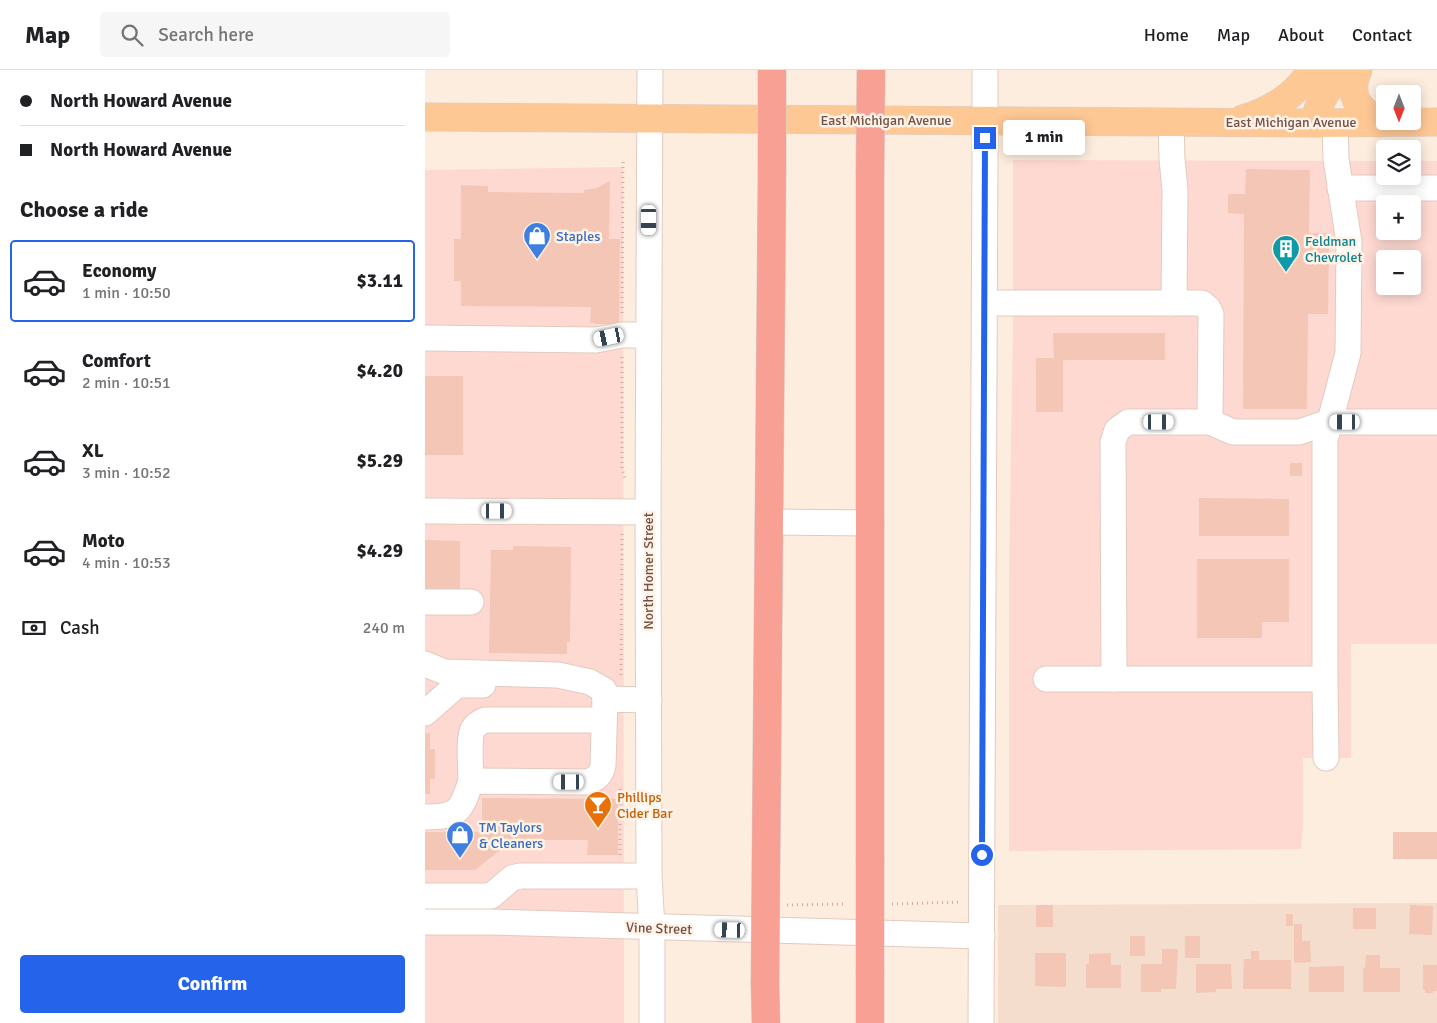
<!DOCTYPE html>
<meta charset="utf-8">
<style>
:root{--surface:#fff;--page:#f6f6f6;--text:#202124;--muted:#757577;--line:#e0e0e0;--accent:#2563eb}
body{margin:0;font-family:Signika,sans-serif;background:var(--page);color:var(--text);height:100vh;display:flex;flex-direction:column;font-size:19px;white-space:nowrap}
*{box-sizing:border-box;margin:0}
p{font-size:16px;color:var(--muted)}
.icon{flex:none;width:28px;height:28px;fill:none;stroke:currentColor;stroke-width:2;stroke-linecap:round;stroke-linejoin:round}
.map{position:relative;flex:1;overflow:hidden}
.drawer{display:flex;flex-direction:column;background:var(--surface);width:425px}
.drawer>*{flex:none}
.guide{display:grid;align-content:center;height:110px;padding:0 20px;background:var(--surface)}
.needle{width:32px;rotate:180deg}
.controls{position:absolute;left:951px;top:15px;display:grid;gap:10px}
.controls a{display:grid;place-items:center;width:45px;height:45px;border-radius:5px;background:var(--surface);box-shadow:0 2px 12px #0003;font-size:25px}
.end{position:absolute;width:22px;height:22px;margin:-11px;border:6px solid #2563eb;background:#fff;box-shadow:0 0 0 2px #fff}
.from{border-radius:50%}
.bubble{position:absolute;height:35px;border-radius:5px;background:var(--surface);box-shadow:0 2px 12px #0003;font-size:16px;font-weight:800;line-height:35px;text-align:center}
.car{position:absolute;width:15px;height:30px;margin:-15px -8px;border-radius:6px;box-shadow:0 0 4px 1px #0007;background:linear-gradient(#fff 24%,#345 0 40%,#fff 0 76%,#345 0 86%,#fff 0)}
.guide b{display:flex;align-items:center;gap:18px;height:48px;font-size:19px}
.guide b+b{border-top:1px solid var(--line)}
.guide i{width:12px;height:12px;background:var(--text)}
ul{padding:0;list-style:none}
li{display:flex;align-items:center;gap:15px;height:82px;margin:0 10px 8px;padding:0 10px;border:2px solid transparent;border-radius:5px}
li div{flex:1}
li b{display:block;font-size:19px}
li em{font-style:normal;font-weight:800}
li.selected{border-color:var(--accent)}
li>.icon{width:45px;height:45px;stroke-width:1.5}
h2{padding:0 20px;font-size:22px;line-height:60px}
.pay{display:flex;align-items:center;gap:12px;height:55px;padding:0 20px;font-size:19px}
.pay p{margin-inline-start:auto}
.primary-button{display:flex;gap:10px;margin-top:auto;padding:10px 20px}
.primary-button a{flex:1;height:58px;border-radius:5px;background:var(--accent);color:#fff;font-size:20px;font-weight:800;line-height:58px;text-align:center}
header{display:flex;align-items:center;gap:30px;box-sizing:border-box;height:70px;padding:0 25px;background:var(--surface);border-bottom:1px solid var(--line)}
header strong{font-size:24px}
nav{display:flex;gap:28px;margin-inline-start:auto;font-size:18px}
.search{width:350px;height:45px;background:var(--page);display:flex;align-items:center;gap:12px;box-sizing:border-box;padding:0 18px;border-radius:5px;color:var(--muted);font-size:19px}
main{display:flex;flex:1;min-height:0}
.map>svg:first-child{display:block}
</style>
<header>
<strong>Map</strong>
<div class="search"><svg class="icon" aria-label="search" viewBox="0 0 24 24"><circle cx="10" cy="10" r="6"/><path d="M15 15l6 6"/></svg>Search here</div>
<nav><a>Home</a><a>Map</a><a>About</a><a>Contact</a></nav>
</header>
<main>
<section class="drawer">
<div class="guide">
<b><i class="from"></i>North Howard Avenue</b>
<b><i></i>North Howard Avenue</b>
</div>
<h2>Choose a ride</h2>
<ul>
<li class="selected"><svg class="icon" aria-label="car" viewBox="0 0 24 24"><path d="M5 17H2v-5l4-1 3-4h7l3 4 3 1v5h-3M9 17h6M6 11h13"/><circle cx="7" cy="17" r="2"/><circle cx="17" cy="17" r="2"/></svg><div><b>Economy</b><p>1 min · 10:50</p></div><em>$3.11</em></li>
<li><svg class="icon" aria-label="car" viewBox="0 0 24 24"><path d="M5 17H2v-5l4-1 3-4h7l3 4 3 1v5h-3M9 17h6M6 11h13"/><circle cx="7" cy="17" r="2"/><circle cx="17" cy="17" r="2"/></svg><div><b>Comfort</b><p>2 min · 10:51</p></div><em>$4.20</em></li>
<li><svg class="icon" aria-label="car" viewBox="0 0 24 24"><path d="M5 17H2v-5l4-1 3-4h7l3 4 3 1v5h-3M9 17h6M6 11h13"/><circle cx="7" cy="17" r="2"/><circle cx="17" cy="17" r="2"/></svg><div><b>XL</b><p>3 min · 10:52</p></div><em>$5.29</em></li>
<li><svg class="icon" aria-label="car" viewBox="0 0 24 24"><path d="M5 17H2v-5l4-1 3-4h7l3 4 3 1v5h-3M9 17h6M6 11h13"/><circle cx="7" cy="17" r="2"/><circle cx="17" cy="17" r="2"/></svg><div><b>Moto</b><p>4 min · 10:53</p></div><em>$4.29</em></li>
</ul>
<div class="pay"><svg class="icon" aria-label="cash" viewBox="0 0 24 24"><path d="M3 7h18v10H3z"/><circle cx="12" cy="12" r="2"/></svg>Cash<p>240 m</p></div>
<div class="primary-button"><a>Confirm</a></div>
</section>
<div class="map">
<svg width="1012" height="953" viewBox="0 0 1012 953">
<rect width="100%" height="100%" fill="#fdeddf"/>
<!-- residential -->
<path fill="#f4ddcd" d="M1012,833V953H573V835Z"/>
<!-- commercial -->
<g fill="#fed9d2" fill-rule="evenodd">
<path d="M588,90L960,91V106H988V91H1012V574H926V688H878V754L876,779L584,781V506L588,254ZM960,134H988V161H960ZM960,189H988V216H960Z"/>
<path d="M198,97L199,953H0V100Z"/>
</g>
<!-- building -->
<g fill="#f3c6b6">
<path d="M821,99L885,100L884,163H904L903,244H883L882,339H818L819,144L803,143V124H820Z"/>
<path d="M185,111L184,169H195L194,254H170V253H165L166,237L36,236V211H29V169H36V115L63,116V122L159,123V120L172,118Z"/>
<path d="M628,263H740V290H638V342H611V288H629Z"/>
<rect x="0" y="306" width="38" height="79"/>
<rect x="865" y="393" width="12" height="13"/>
<path d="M774,428L864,429V466H774Z"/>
<path d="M0,470L35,471V522L0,521Z"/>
<path d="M88,476L146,477L145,572H142V584L64,583L66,480H88Z"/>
<path d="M772,489H864V552H837V568H772Z"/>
<path d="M0,663H5V679H10V709H5V724H0Z"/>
<path d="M57,728L193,729V785H162L163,770H88L50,800H0V762H57Z"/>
<rect x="968" y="762" width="44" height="27"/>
<rect x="611" y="835" width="17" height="22"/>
<path d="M985,835L1008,836L1007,865L984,864Z"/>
<rect x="928" y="838" width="23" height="21"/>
<rect x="861" y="844" width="7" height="12"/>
<path d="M869,854H877V871H885L886,892L869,893Z"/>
<rect x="705" y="866" width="15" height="20"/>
<rect x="760" y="866" width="15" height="22"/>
<path d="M737,879H753L751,919H736V922H716V894H737Z"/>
<path d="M826,881H834V890H866V919H818L819,889H826Z"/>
<path d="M610,883H641V917L610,916Z"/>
<path d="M686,883V895H696V918H661V894H664V884Z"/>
<path d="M941,885H955V898H975V922H938V898H940Z"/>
<path d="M771,894H806L807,919H791V922L771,923Z"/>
<path d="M998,895H1012V921H1008V923H1000V920H998Z"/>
<path d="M919,896V922H884V897Z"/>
</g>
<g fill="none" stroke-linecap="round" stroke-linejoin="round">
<defs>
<g id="minor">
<path d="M225,0L223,442L224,806L227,858V953"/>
<path d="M746,52L747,89L750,120L749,233"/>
<path d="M915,118H1012"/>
<path d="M560,233H777L783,238L786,244L785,352"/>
<path d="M0,268L171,270L197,265H223"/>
<path d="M0,441L223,442"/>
<path d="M343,452L446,453"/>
<path d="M0,532H46"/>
<path d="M0,594L20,602L133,605L165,612L179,620L180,629"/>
<path d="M621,609H900L901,688"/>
<path d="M689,609L688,372L692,360L703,352H785L808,362H874L904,352H1012"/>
<path d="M900,609V370L923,283L924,172L911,89L910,53"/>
<path d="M0,643L32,615H58"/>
<path d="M46,711C46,699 43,668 48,659C51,654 55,652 60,650H179"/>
<path d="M0,747C34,747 36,741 46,711L163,712C172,708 176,705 178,696L180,629L224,630"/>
<path d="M0,826H66L87,808L95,806H224"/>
<path d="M0,852H66L557,866"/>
<path d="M556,953L560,85V0"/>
</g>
<g id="major">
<path d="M933,0C922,26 933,36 952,53"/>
<path d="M0,47L890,53L1012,52"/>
<path d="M818,49C845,41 872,25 886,0"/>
<path d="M890,53C893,31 905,13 922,0"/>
</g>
<g id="highway">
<path d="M445,104V789"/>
<path d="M341,790L347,102"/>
<path d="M340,914L341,953"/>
<path d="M445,953V903"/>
</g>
</defs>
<!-- minor casing -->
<use href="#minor" stroke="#e3cabe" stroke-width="27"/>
<!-- major casing -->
<use href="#major" stroke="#d8cecb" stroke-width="29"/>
<!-- highway casing -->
<use href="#highway" stroke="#d8cecb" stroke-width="29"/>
<!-- path -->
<g stroke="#d7a99a" stroke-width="3" stroke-dasharray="1 4" stroke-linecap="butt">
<path d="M197,243L198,92"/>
<path d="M197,287V399L200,408"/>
<path d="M196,605L197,463"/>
<path d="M195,785V716"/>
<path d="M467,834L536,832"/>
<path d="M362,835L421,834"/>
</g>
<!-- minor -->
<use href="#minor" stroke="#fff" stroke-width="25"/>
<!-- major -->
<use href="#major" stroke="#fec895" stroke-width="28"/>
<!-- highway -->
<use href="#highway" stroke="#f9a094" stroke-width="28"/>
<defs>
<g id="highway-bridge">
<path d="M347,102V0"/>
<path d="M445,104L446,0"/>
<path d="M445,789V903"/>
<path d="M340,914L341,790"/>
</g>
</defs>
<!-- highway-bridge casing -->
<use href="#highway-bridge" stroke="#d8cecb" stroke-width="29" stroke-linecap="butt"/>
<!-- highway-bridge -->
<use href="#highway-bridge" stroke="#f9a094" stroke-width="28"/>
</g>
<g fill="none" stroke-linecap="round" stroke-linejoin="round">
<!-- route -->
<path stroke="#2563eb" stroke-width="6" d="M557,785L560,68"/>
</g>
<!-- icons -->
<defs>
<symbol id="shop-pin" viewBox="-11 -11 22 30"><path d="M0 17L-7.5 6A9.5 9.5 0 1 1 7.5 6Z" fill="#3f7fe0" stroke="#fff2e6"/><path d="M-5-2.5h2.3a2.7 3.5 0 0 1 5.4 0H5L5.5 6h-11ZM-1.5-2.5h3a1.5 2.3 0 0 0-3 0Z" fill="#fff"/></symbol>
<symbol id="building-pin" viewBox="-11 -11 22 30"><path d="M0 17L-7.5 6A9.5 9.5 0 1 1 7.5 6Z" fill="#0f9aa8" stroke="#fff2e6"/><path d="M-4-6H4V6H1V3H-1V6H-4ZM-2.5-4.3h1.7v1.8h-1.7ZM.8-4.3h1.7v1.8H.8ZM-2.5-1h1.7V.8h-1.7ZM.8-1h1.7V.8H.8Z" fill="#fff"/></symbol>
<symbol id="bar-pin" viewBox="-11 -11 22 30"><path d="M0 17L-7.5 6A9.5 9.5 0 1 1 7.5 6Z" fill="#e8710a" stroke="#fff2e6"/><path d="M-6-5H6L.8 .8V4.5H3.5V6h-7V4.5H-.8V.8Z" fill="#fff"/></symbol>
</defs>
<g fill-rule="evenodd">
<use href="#shop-pin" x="96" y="150" width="32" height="43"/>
<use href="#building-pin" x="845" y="163" width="32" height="43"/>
<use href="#bar-pin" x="157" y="719" width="32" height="43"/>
<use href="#shop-pin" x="19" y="749" width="32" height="43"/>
</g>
<g text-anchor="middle" stroke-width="5" stroke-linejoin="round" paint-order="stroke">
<!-- street labels -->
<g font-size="14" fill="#735046" stroke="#fff2e6">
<text x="461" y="55">East Michigan Avenue</text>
<text x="866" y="57">East Michigan Avenue</text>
<text transform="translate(223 501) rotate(-90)" y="5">North Homer Street</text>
<text transform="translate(234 858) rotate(2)" y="5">Vine Street</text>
</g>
<!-- shop labels -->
<g font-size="14" fill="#366cbe" stroke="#fff2e6" text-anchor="start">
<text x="131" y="171">Staples</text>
<text x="54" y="762">TM Taylors<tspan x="54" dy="16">&amp; Cleaners</tspan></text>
</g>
<!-- culture labels -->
<g font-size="14" fill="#0d838f" stroke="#fff2e6" text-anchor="start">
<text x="880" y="176">Feldman<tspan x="880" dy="16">Chevrolet</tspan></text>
</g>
<!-- food labels -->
<g font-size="14" fill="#c56008" stroke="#fff2e6" text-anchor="start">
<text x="192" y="732">Phillips<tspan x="192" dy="16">Cider Bar</tspan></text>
</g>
</g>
</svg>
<div class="controls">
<a><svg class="needle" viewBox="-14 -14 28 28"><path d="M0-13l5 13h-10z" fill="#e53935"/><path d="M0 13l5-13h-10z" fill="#757577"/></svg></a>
<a><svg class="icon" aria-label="layers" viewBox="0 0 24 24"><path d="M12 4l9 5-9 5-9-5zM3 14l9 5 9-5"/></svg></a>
<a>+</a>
<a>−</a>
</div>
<i class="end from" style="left:557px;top:785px"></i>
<i class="end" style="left:560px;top:68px"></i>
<div class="bubble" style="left:578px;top:50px;width:82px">1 min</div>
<i class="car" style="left:224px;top:150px;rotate:180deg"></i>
<i class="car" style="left:184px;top:267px;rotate:258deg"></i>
<i class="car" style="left:734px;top:352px;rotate:90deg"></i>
<i class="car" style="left:920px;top:352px;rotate:270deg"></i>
<i class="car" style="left:72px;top:441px;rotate:90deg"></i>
<i class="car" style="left:144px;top:712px;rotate:270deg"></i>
<i class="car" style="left:305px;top:860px;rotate:272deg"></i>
</div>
</main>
